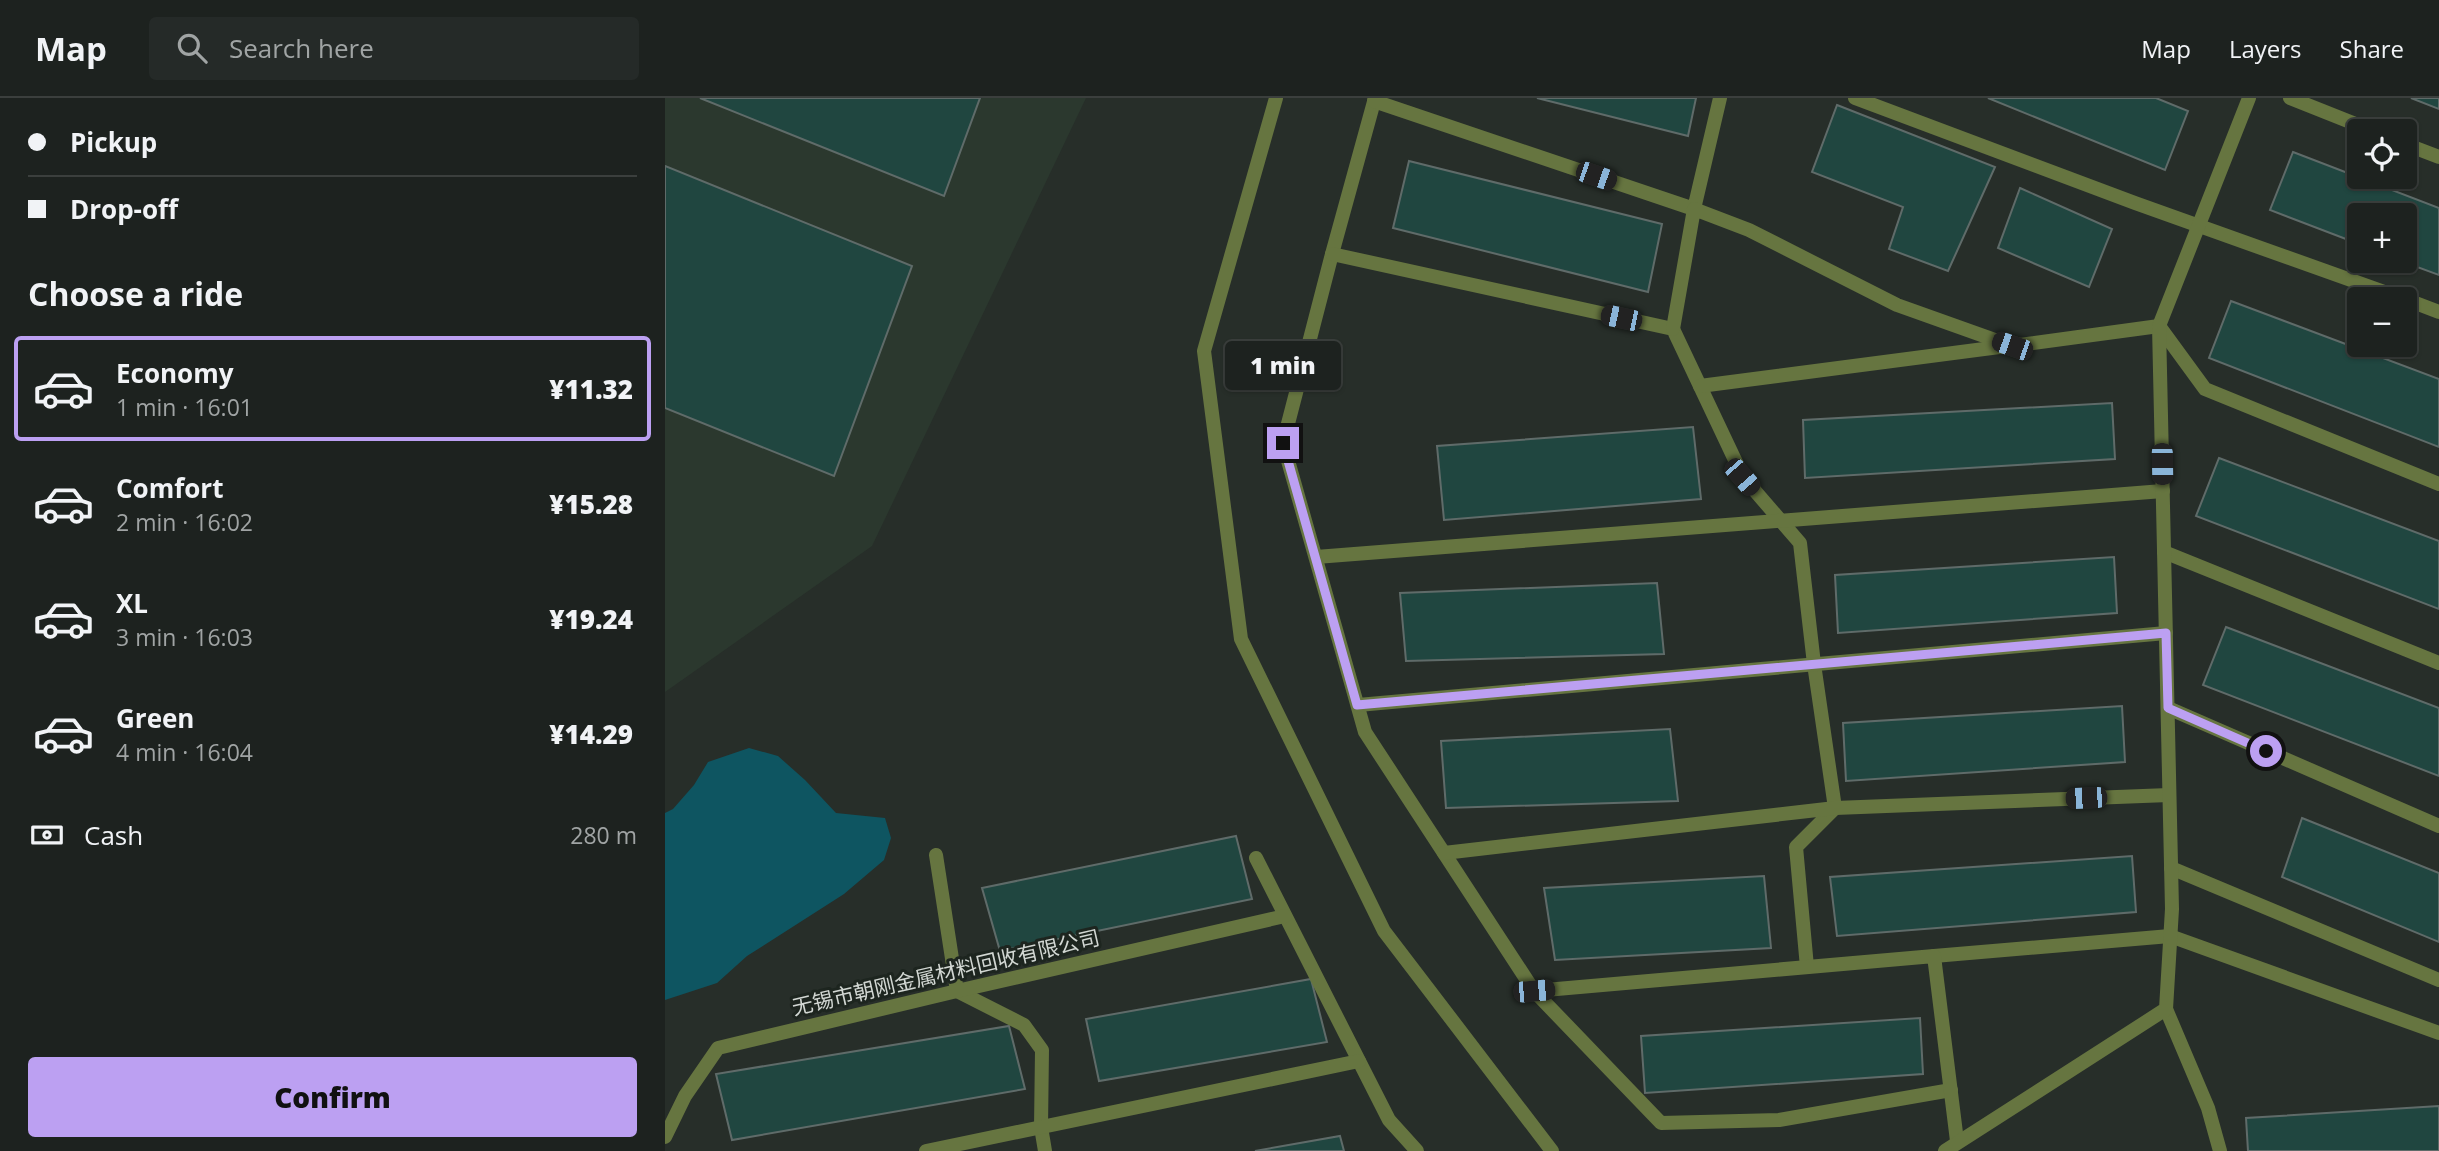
<!DOCTYPE html>
<meta charset="utf-8">
<style>
:root{--surface:#1d221f;--page:#252a28;--text:#f1f3f6;--muted:#a0a4a4;--line:#3b3f3d;--accent:#bca0f2}
body{margin:0;font-family:"Open Sans","Noto Sans SC",sans-serif;background:var(--page);color:var(--text);height:100vh;display:flex;flex-direction:column;font-size:26px;white-space:nowrap}
*{box-sizing:border-box;margin:0}
p{font-size:23px;color:var(--muted)}
.icon{flex:none;width:38px;height:38px;fill:none;stroke:currentColor;stroke-width:2;stroke-linecap:round;stroke-linejoin:round}
.map{position:relative;flex:1;overflow:hidden}
.sheet{display:flex;flex-direction:column;background:var(--surface);width:665px}
.sheet>*{flex:none}
.hud{display:grid;align-content:center;height:154px;padding:0 28px;background:var(--surface)}
.buttons{position:absolute;left:1682px;top:21px;display:grid;gap:14px}
.buttons a{display:grid;place-items:center;width:70px;height:70px;border-radius:7px;background:var(--surface);box-shadow:0 2px 5px #0004,0 0 0 2px var(--line);font-size:35px}
.end{position:absolute;width:32px;height:32px;margin:-16px;border:9px solid #bca0f2;background:#111;box-shadow:0 0 0 4px #111}
.from{border-radius:50%}
.bubble{position:absolute;height:49px;border-radius:7px;background:var(--surface);box-shadow:0 2px 5px #0004,0 0 0 2px var(--line);font-size:23px;font-weight:800;line-height:49px;text-align:center}
.car{position:absolute;width:21px;height:42px;margin:-21px -10px;border-radius:9px;box-shadow:0 0 5px 2px #0007;background:linear-gradient(#222 24%,#8ab4d8 0 40%,#222 0 76%,#8ab4d8 0 86%,#222 0)}
.hud b{display:flex;align-items:center;gap:24px;height:66px;font-size:26px}
.hud b+b{border-top:2px solid var(--line)}
.hud i{width:18px;height:18px;background:var(--text)}
ul{padding:0;list-style:none}
li{display:flex;align-items:center;gap:21px;height:105px;margin:0 14px 10px;padding:0 14px;border:4px solid transparent;border-radius:7px}
li div{flex:1}
li b{display:block;font-size:26px}
li em{font-style:normal;font-weight:800}
li.selected{border-color:var(--accent)}
li>.icon{width:63px;height:63px;stroke-width:1.5}
h2{padding:0 28px;font-size:32px;line-height:84px}
.pay{display:flex;align-items:center;gap:18px;height:77px;padding:0 28px;font-size:26px}
.pay p{margin-inline-start:auto}
.primary-button{display:flex;gap:14px;margin-top:auto;padding:14px 28px}
.primary-button a{flex:1;height:80px;border-radius:7px;background:var(--accent);color:#111;font-size:28px;font-weight:800;line-height:80px;text-align:center}
header{display:flex;align-items:center;gap:42px;box-sizing:border-box;height:98px;padding:0 35px;background:var(--surface);border-bottom:2px solid var(--line)}
header strong{font-size:33px}
nav{display:flex;gap:38px;margin-inline-start:auto;font-size:24px}
.search{width:490px;height:63px;background:var(--page);display:flex;align-items:center;gap:18px;box-sizing:border-box;padding:0 24px;border-radius:7px;color:var(--muted);font-size:26px}
main{display:flex;flex:1;min-height:0}
.map>svg:first-child{display:block}
</style>
<header>
<strong>Map</strong>
<div class="search"><svg class="icon" aria-label="search" viewBox="0 0 24 24"><circle cx="10" cy="10" r="6"/><path d="M15 15l6 6"/></svg>Search here</div>
<nav><a>Map</a><a>Layers</a><a>Share</a></nav>
</header>
<main>
<section class="sheet">
<div class="hud">
<b><i class="from"></i>Pickup</b>
<b><i></i>Drop-off</b>
</div>
<h2>Choose a ride</h2>
<ul>
<li class="selected"><svg class="icon" aria-label="car" viewBox="0 0 24 24"><path d="M5 17H2v-5l4-1 3-4h7l3 4 3 1v5h-3M9 17h6M6 11h13"/><circle cx="7" cy="17" r="2"/><circle cx="17" cy="17" r="2"/></svg><div><b>Economy</b><p>1 min · 16:01</p></div><em>¥11.32</em></li>
<li><svg class="icon" aria-label="car" viewBox="0 0 24 24"><path d="M5 17H2v-5l4-1 3-4h7l3 4 3 1v5h-3M9 17h6M6 11h13"/><circle cx="7" cy="17" r="2"/><circle cx="17" cy="17" r="2"/></svg><div><b>Comfort</b><p>2 min · 16:02</p></div><em>¥15.28</em></li>
<li><svg class="icon" aria-label="car" viewBox="0 0 24 24"><path d="M5 17H2v-5l4-1 3-4h7l3 4 3 1v5h-3M9 17h6M6 11h13"/><circle cx="7" cy="17" r="2"/><circle cx="17" cy="17" r="2"/></svg><div><b>XL</b><p>3 min · 16:03</p></div><em>¥19.24</em></li>
<li><svg class="icon" aria-label="car" viewBox="0 0 24 24"><path d="M5 17H2v-5l4-1 3-4h7l3 4 3 1v5h-3M9 17h6M6 11h13"/><circle cx="7" cy="17" r="2"/><circle cx="17" cy="17" r="2"/></svg><div><b>Green</b><p>4 min · 16:04</p></div><em>¥14.29</em></li>
</ul>
<div class="pay"><svg class="icon" aria-label="cash" viewBox="0 0 24 24"><path d="M3 7h18v10H3z"/><circle cx="12" cy="12" r="2"/></svg>Cash<p>280 m</p></div>
<div class="primary-button"><a>Confirm</a></div>
</section>
<div class="map">
<svg width="1774" height="1053" viewBox="0 0 1774 1053">
<rect width="100%" height="100%" fill="#272e29"/>
<!-- built -->
<path fill="#2b382e" d="M0,0H421L207,448L0,594Z"/>
<!-- water -->
<path fill="#0e5561" d="M84,650L113,658L140,682L171,715L220,720L226,740L219,762L179,796L82,858L52,885L0,902V715L8,711L29,687L43,664Z"/>
<!-- building -->
<g fill="#204640" stroke="#5f6b69" stroke-width="2">
<path d="M35,0H315L279,98Z"/>
<path d="M872,0H1031L1023,38Z"/>
<path d="M1323,0H1491L1523,13L1500,72Z"/>
<path d="M1746,0H1774V11Z"/>
<path d="M1172,7L1330,69L1283,173L1224,151L1238,109L1147,74Z"/>
<path d="M1628,54L1774,110V177L1736,163H1740V117H1694V146L1605,112Z"/>
<path d="M744,63L997,126L983,194L728,130Z"/>
<path d="M0,68L247,168L169,378L0,310Z"/>
<path d="M1355,90L1447,131L1424,189L1333,150Z"/>
<path d="M1566,203L1774,281V349L1544,260Z"/>
<path d="M1447,305L1450,361L1140,380L1138,322Z"/>
<path d="M1028,329L1036,401L779,422L772,348Z"/>
<path d="M1554,360L1774,443V511L1531,418Z"/>
<path d="M1449,459L1452,515L1173,535L1170,477Z"/>
<path d="M992,485L999,556L741,563L735,495Z"/>
<path d="M1561,529L1774,610V678L1538,587Z"/>
<path d="M1457,608L1460,664L1181,683L1178,625Z"/>
<path d="M1005,631L1013,703L781,710L776,643Z"/>
<path d="M1637,720L1774,775V844L1617,779Z"/>
<path d="M571,738L587,801L335,853L317,790Z"/>
<path d="M1467,758L1471,814L1172,838L1165,779Z"/>
<path d="M1099,778L1106,850L890,862L879,790Z"/>
<path d="M646,881L662,944L434,983L421,921Z"/>
<path d="M1255,920L1258,976L980,995L976,938Z"/>
<path d="M344,928L360,991L67,1042L51,976Z"/>
<path d="M1774,1008V1053H1583L1581,1020Z"/>
<path d="M675,1038L679,1053H590Z"/>
</g>
<g fill="none" stroke-linecap="round" stroke-linejoin="round">
<!-- service -->
<g stroke="#667540" stroke-width="14">
<path d="M710,0L667,156L618,345L700,634L869,893L996,1025L1114,1022L1286,992"/>
<path d="M1190,0L1470,105L1739,201"/>
<path d="M1625,0L1708,33"/>
<path d="M709,3L1029,111L1055,0"/>
<path d="M1740,46L1774,59"/>
<path d="M667,156L1008,231L1078,379L1135,445L1149,566L1170,710L1131,749L1142,869"/>
<path d="M1740,201L1774,214"/>
<path d="M1008,231L1029,111L1084,132L1232,207L1347,248L1494,228L1540,291L1774,386"/>
<path d="M1035,288L1342,248"/>
<path d="M1499,454L1774,565"/>
<path d="M651,459L1498,393"/>
<path d="M693,607L1501,535"/>
<path d="M1503,610L1774,728"/>
<path d="M779,755L1170,710L1504,697"/>
<path d="M271,757L292,893L359,927L377,952L376,1029L380,1053"/>
<path d="M591,760L724,1022L752,1053"/>
<path d="M1506,770L1774,882"/>
<path d="M1269,858L1505,838L1774,935"/>
<path d="M869,893L1269,858L1292,1043"/>
<path d="M1501,911L1543,1010L1555,1053"/>
<path d="M0,1039L20,998L53,950L292,893L620,818"/>
<path d="M261,1053L694,963"/>
</g>
<!-- minor -->
<g stroke="#667540" stroke-width="14">
<path d="M611,0L539,253L576,541L719,833L887,1053"/>
<path d="M1280,1053L1501,911L1507,811L1494,228L1584,0"/>
</g>
</g>
<g fill="none" stroke-linecap="round" stroke-linejoin="round">
<!-- route -->
<path stroke="#bca0f2" stroke-width="9" d="M618,345L692,607L1501,535L1503,610L1601,653"/>
</g>
<g text-anchor="middle" stroke-width="6" stroke-linejoin="round" paint-order="stroke">
<!-- street labels -->
<g font-size="21" fill="#d2d7d3" stroke="#1d251f">
<text transform="translate(281 875) rotate(-13)" y="7">无锡市朝刚金属材料回收有限公司</text>
</g>
</g>
</svg>
<div class="buttons">
<a><svg class="icon" aria-label="locate" viewBox="0 0 24 24"><circle cx="12" cy="12" r="6"/><path d="M12 2v4M12 18v4M2 12h4M18 12h4"/></svg></a>
<a>+</a>
<a>−</a>
</div>
<i class="end from" style="left:1601px;top:653px"></i>
<i class="end" style="left:618px;top:345px"></i>
<div class="bubble" style="left:560px;top:243px;width:116px">1 min</div>
<i class="car" style="left:931px;top:78px;rotate:109deg"></i>
<i class="car" style="left:956px;top:220px;rotate:282deg"></i>
<i class="car" style="left:1347px;top:248px;rotate:289deg"></i>
<i class="car" style="left:1497px;top:366px;rotate:179deg"></i>
<i class="car" style="left:1077px;top:379px;rotate:139deg"></i>
<i class="car" style="left:1421px;top:700px;rotate:268deg"></i>
<i class="car" style="left:869px;top:893px;rotate:85deg"></i>
</div>
</main>
